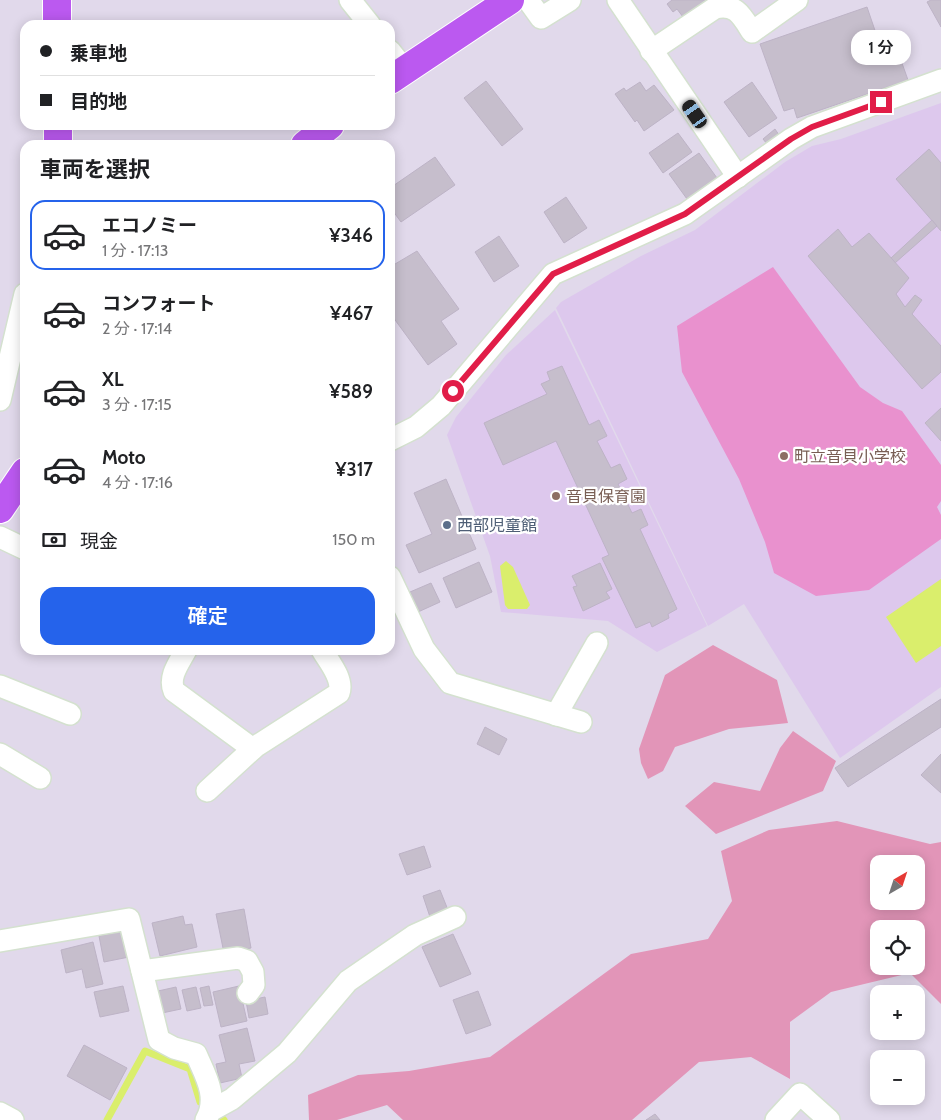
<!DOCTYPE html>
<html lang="ja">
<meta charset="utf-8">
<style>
:root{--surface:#fff;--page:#f2f2f2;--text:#202124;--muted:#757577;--line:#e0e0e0;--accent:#2563eb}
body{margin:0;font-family:Cabin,"Noto Sans JP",sans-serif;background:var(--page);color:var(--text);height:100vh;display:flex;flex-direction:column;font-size:19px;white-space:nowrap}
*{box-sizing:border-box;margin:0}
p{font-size:16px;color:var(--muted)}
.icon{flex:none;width:28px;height:28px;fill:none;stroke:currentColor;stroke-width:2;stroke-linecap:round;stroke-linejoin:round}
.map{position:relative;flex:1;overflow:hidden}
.panel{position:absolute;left:20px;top:140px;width:375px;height:515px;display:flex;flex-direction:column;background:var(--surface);border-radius:15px;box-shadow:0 2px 12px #0003}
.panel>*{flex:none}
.top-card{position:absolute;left:20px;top:20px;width:375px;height:110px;border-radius:15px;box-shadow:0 2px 12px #0003;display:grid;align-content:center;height:110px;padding:0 20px;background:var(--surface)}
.needle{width:32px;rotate:39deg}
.fabs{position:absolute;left:870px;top:855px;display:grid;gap:10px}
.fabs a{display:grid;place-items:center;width:55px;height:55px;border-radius:10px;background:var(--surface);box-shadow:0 2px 12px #0003;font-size:25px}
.end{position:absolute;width:22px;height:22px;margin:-11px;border:6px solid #e11d48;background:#fff;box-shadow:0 0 0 2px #fff}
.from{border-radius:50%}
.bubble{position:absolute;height:35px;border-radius:15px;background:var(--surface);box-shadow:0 2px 12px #0003;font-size:16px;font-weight:600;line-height:35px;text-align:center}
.car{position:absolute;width:15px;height:30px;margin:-15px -8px;border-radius:6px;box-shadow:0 0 4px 1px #0007;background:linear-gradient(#222 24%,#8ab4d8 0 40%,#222 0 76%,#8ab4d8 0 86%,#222 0)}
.top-card b{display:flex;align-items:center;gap:18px;height:48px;font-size:19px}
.top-card b+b{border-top:1px solid var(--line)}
.top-card i{width:12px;height:12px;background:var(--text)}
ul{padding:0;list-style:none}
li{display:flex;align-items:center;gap:15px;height:70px;margin:0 10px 8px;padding:0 10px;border:2px solid transparent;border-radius:15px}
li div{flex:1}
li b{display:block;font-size:19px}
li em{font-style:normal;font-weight:600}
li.selected{border-color:var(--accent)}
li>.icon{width:45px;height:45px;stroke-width:1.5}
h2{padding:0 20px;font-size:22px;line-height:60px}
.pay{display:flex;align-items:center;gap:12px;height:55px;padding:0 20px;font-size:19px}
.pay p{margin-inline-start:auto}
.primary-button{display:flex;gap:10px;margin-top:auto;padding:10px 20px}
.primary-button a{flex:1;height:58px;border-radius:15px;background:var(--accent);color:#fff;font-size:20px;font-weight:600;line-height:58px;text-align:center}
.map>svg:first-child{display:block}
</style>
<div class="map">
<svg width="941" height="1120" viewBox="0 0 941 1120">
<rect width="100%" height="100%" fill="#e1d9eb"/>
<!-- education -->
<g fill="#ddc8ed">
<path d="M941,103V687L840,758L744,604L708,626L556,308L561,302L641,256L695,230L785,162L812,146L841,139Z"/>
<path d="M555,310L707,626L657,652L608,621L501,612L490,556L447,435L456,417L506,355Z"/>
</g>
<!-- green -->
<g fill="#e295b8" fill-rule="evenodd">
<path d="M713,645L777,680L788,723L729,729L675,747L663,771L648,779L641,763L639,749L665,675Z"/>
<path d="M793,731L836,761L823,791L716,834L685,806L714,782L760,791L780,748Z"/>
<path d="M837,821L930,844L941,842V1004L910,973L831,992L790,1022V1079L751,1057L699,1062L632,1120H403L387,1105L337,1120H309L308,1095L358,1075L409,1071L490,1057L631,954L708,939L732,901L721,851L769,830ZM879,864H916V901H879ZM879,929H916V966H879Z"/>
</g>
<!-- pitch -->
<path fill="#e991ce" d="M773,267L860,387L883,403L902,411L941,465V501L937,507L941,515V539L869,590L816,596L774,573L765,542L739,479L682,372L677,326Z"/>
<!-- water -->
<g fill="#daee6c">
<path d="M506,561L513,567L530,605L527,609H508L505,605L500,566Z"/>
<path d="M941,579V646L916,663L886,617Z"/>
</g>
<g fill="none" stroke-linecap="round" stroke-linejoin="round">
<!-- stream -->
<g stroke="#daee6c" stroke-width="7">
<path d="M222,1118L224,1120"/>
<path d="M107,1120L145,1051L190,1069L200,1102"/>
</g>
</g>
<!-- building -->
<g fill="#c6becc" stroke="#bdb3c6">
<path d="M672,0H714L686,21L677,9L673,12L667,4Z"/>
<path d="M931,0H941V27L927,2Z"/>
<path d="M867,7L884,57L898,52L908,80L797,118L794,108L784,111L760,44Z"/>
<path d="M486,81L523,129L502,146L464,98Z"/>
<path d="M640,82L646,91L654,85L674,110L644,131L637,120L635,122L615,94L624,88L626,91Z"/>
<path d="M752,82L777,118L749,137L724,102Z"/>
<path d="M775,129L779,135L767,144L763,139Z"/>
<path d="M678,133L692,152L663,173L649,153Z"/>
<path d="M929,149L941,163V231L896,179Z"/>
<path d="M699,153L717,178L687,199L669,174Z"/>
<path d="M435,157L455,185L401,222L390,207V188Z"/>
<path d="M566,197L587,228L564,243L544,212Z"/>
<path d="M932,220L937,226L895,263L891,258Z"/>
<path d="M838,229L852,247L869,233L909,278L896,294L905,307L915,295L922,300L912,314L941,346V372L922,389L808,256Z"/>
<path d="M499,236L519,266L494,282L475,252Z"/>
<path d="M417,251L459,309L441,321L457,344L428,365L390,313V267Z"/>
<path d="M562,366L589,425L599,420L607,436L597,441L611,468L620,464L627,479L618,484L632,513L641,509L648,525L640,529L677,609L668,614L669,618L652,627L650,622L636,628L602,558L609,555L556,441L503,465L484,423L547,394L541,384L550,380L547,372Z"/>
<path d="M941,408V441L925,423Z"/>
<path d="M446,479L476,549L419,573L406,545L432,534L414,493Z"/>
<path d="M479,562L492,592L456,608L443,578Z"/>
<path d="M600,563L612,589L606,592L610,598L583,611L573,587L577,586L572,576Z"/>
<path d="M431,583L440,602L418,612L410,592Z"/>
<path d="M941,699V727L848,787L835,768Z"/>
<path d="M485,727L507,739L499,755L477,744Z"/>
<path d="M941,754V793L921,775Z"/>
<path d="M424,846L431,867L407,875L399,854Z"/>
<path d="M440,890L448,910L430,917L423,896Z"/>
<path d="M244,909L251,948L224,953L216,914Z"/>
<path d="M183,916L185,925L192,924L197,947L160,956L152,923Z"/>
<path d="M124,931L129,957L104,962L99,936Z"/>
<path d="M453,934L471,974L440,987L422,947Z"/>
<path d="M93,942L103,984L86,988L82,969L66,973L61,950Z"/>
<path d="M123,986L129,1011L100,1017L94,992Z"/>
<path d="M209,986L213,1005L204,1006L200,988Z"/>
<path d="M239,986L247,1021L221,1027L213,992Z"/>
<path d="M176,987L181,1009L162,1013L158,991Z"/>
<path d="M196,987L201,1008L187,1011L182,990Z"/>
<path d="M478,991L491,1025L466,1034L453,1000Z"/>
<path d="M265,997L268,1014L249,1018L246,1001Z"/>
<path d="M247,1028L255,1061L239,1064L242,1078L220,1083L216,1064L226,1062L219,1035Z"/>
<path d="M84,1045L127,1068L110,1100L67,1076Z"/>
<path d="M655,1114L660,1120H646Z"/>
</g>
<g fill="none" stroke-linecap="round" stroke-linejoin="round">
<defs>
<g id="minor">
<path d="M350,0L370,25"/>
<path d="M528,0L541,18L570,0"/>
<path d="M618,0L738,177"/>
<path d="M390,51L405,70"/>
<path d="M651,51L715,8C736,3 742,16 752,32L797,0"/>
<path d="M0,400L25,294"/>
<path d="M390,440L416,427L441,406L553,274L685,214L791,139L812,127L941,80"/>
<path d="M0,537L25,549"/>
<path d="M390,577L424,649L450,683L581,722"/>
<path d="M186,650C179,663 168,677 174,691L253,749"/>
<path d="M0,686L70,714"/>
<path d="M556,715L597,643"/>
<path d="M0,754L40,778"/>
<path d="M207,791L255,747L339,693C344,679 329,662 322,650"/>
<path d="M0,941L129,919L159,1040L174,1048L196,1054C205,1075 219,1097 206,1120"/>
<path d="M142,971L238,958L247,961L253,972L254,985L248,993"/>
<path d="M212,1110L232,1099L287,1053L348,981L415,935L455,917"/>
<path d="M0,1113L13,1120"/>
<path d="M776,1120L800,1094L829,1120"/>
</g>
<g id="primary">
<path d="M57,25V0"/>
<path d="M390,80L510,0"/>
<path d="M58,125V145"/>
<path d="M305,145L330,125"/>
<path d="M0,509L25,472"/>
</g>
</defs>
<!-- minor casing -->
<use href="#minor" stroke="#d4e1cf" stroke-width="24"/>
<!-- primary casing -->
<use href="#primary" stroke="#fff" stroke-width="30"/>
<!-- minor -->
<use href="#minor" stroke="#fff" stroke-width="21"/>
<!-- primary -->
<use href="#primary" stroke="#bb59f0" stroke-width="28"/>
</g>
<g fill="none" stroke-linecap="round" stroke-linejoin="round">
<!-- route -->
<path stroke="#e11d48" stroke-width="6" d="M453,391L553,274L685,214L791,139L812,127L881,102"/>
</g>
<!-- markers -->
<g fill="#8d6e63" stroke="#fff" stroke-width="2">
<circle cx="784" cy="456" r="5"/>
<circle cx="556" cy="496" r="5"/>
</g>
<circle fill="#5c6f8a" stroke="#fff" stroke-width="2" cx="447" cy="525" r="5"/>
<g text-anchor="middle" stroke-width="4.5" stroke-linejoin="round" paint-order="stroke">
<!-- education labels -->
<g font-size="16" fill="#785e54" stroke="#fff" text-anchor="start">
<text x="794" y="462">町立音貝小学校</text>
<text x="566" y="502">音貝保育園</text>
</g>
<!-- service labels -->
<g font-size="16" fill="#4e5e75" stroke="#fff" text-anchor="start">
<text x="457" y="531">西部児童館</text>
</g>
</g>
</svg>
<div class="fabs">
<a><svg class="needle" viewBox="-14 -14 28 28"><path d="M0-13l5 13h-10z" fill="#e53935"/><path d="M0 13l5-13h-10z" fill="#757577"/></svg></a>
<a><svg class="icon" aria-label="locate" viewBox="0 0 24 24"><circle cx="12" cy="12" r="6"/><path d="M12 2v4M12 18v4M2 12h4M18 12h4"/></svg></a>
<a>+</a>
<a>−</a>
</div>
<i class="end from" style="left:453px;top:391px"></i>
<i class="end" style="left:881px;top:102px"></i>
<div class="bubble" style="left:851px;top:30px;width:60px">1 分</div>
<i class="car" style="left:695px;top:114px;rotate:325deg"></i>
<div class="top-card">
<b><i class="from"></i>乗車地</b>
<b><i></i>目的地</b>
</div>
<section class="panel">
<h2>車両を選択</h2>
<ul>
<li class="selected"><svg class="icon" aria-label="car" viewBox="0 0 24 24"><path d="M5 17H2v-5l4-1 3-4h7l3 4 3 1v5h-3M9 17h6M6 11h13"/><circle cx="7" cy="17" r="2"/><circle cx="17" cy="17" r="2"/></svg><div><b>エコノミー</b><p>1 分 · 17:13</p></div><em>¥346</em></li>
<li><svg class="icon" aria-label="car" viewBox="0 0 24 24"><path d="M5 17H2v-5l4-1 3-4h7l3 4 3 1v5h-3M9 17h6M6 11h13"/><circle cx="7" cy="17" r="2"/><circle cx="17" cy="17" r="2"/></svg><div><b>コンフォート</b><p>2 分 · 17:14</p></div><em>¥467</em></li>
<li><svg class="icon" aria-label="car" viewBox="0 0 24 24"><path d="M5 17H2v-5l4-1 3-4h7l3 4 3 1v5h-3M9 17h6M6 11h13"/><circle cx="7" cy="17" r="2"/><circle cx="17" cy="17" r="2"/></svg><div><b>XL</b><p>3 分 · 17:15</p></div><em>¥589</em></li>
<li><svg class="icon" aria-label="car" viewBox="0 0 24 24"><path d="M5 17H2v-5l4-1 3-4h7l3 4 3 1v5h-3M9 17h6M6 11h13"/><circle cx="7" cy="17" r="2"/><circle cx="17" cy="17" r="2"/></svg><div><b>Moto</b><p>4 分 · 17:16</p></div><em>¥317</em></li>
</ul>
<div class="pay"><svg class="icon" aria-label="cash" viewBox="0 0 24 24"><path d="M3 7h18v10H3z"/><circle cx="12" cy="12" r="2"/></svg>現金<p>150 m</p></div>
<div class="primary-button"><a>確定</a></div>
</section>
</div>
